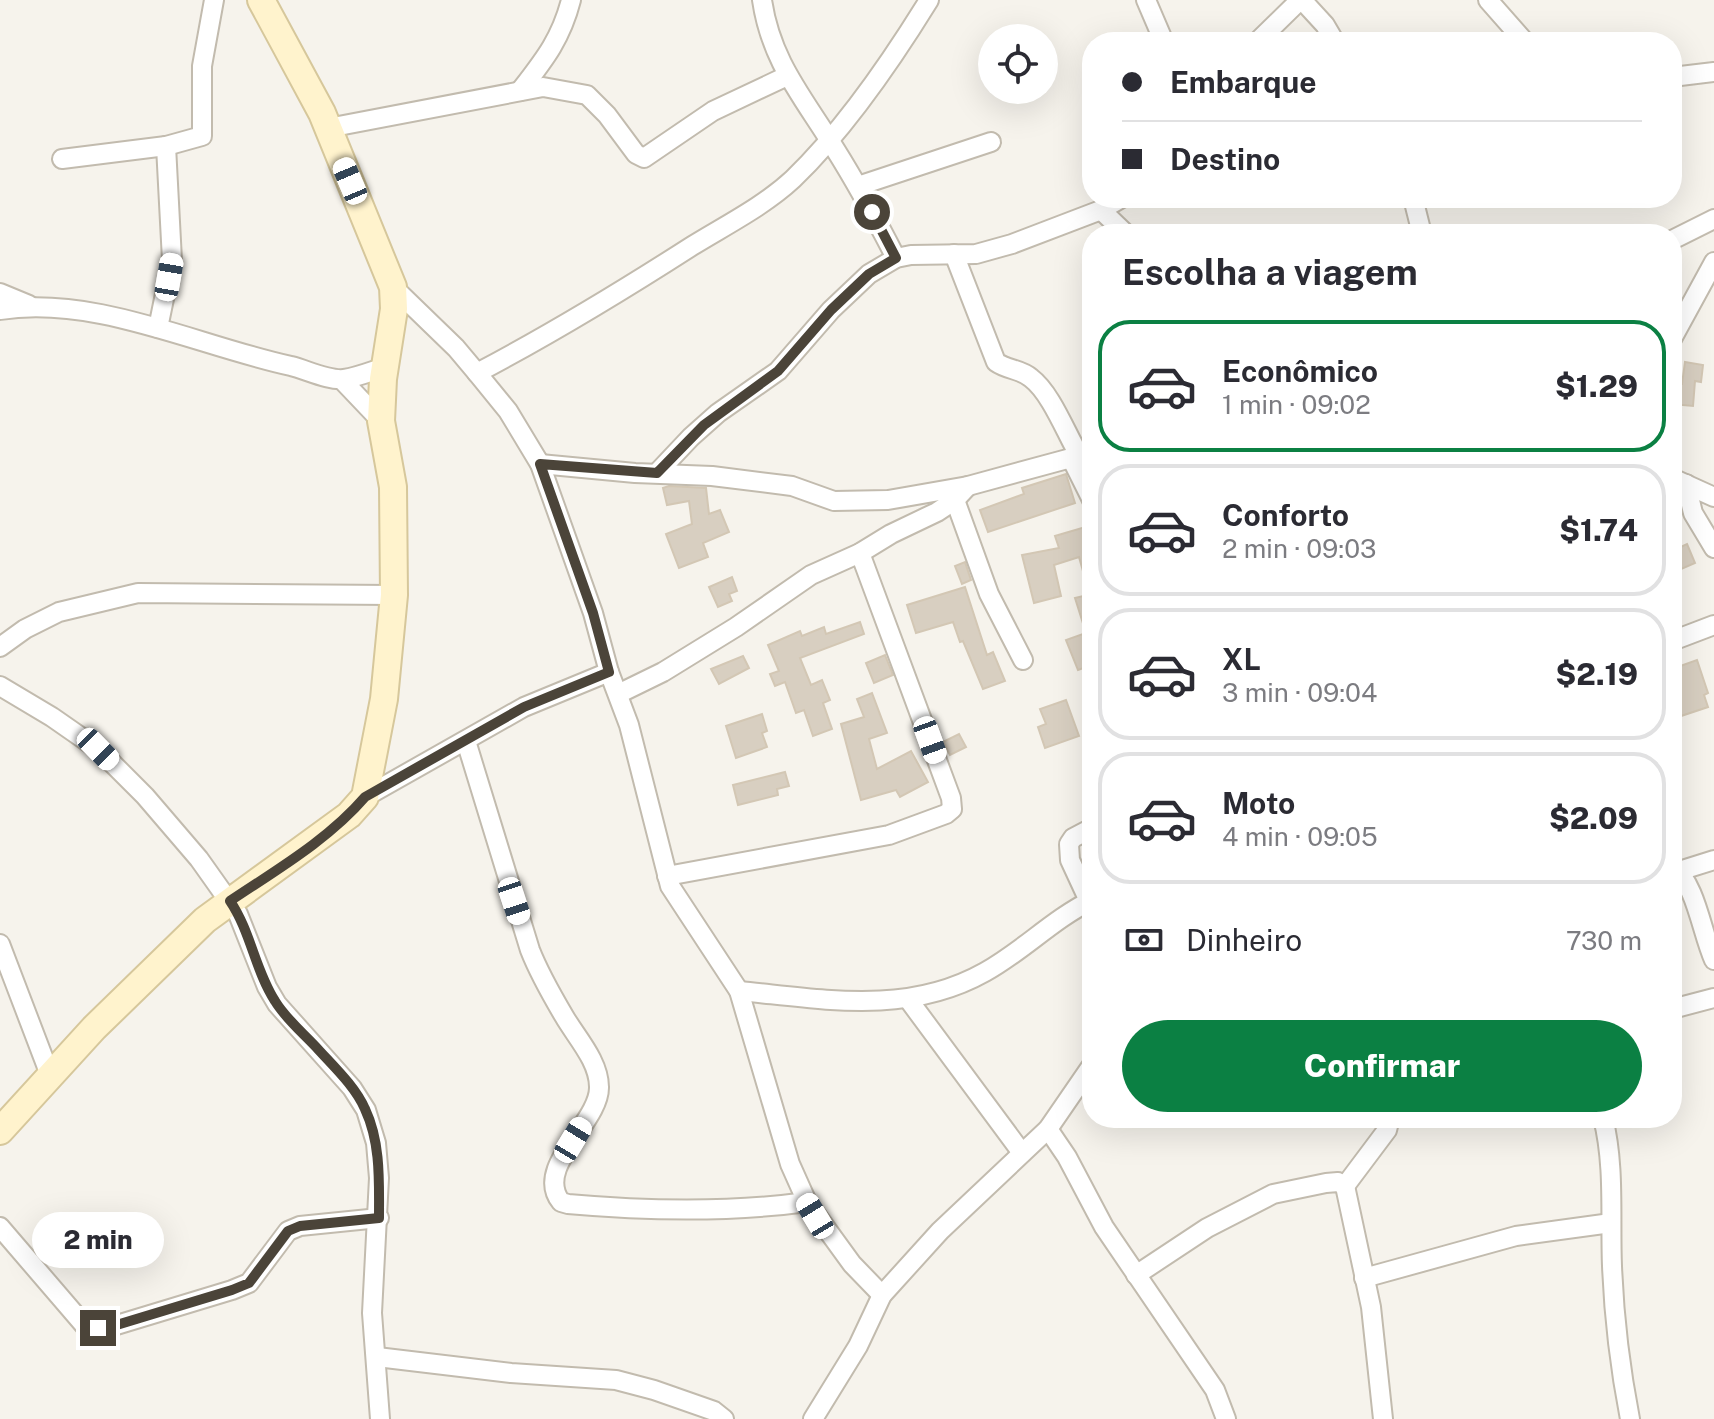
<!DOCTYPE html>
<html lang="pt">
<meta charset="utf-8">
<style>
:root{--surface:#fff;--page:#f7f7f7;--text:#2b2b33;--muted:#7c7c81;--line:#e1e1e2;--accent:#0b8043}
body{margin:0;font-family:"Public Sans",sans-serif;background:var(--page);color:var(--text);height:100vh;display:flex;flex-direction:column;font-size:30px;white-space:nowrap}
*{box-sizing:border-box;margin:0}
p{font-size:26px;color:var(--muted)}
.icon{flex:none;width:44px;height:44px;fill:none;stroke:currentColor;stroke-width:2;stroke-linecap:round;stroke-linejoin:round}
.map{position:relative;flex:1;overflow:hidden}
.details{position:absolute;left:1082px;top:224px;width:600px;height:904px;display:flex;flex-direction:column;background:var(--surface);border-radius:32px;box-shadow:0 8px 32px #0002}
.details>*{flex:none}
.banner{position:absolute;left:1082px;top:32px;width:600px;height:176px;border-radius:32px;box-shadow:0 8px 32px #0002;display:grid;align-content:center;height:176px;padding:0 40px;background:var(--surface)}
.controls{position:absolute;left:978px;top:24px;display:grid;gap:16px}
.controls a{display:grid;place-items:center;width:80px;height:80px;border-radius:50%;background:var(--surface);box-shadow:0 8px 32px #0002;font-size:40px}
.end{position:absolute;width:36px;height:36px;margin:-18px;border:10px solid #4b4439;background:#fff;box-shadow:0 0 0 4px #fff}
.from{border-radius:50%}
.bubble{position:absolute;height:56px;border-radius:28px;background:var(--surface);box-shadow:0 8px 32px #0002;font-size:26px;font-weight:800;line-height:56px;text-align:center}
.car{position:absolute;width:24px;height:48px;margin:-24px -12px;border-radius:10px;box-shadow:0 0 6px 2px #0007;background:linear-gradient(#fff 24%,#345 0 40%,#fff 0 76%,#345 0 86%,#fff 0)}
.banner b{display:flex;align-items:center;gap:28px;height:76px;font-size:30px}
.banner b+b{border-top:2px solid var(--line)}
.banner i{width:20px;height:20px;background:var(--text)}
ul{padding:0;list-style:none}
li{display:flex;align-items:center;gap:24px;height:132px;margin:0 16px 12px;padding:0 24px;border:4px solid var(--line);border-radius:32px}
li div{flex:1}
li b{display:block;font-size:30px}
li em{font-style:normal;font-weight:800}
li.on{border-color:var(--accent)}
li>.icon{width:72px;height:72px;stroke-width:1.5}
h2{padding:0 40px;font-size:36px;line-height:96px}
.pay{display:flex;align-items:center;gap:20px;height:88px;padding:0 40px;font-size:30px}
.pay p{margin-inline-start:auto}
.cta{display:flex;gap:16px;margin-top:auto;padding:16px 40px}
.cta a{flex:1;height:92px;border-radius:48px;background:var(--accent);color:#fff;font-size:32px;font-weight:800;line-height:92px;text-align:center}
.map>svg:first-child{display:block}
</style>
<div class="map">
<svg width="1714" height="1419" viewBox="0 0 1714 1419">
<rect width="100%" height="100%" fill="#f6f3ec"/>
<!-- building -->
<g fill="#d8cfc1" stroke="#d3c7b4" stroke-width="2">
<path d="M1685,362L1703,365L1701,382L1695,381L1693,406L1672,404V384H1682Z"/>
<path d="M1066,474L1075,503L988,532L980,510L1024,494L1022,488Z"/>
<path d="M669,486L706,488L709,514L720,510L729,532L703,543L708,557L679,568L666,534L692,524L689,501L667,505L663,488Z"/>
<path d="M1092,525V589H1088L1079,557L1054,565L1061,596L1034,603L1022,555L1059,548L1055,536Z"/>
<path d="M1687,544L1695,563L1672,573V551Z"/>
<path d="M965,562L971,580L962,584L955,566Z"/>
<path d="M732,577L737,591L729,594L732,601L718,607L709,587Z"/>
<path d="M965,587L987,655L993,652L1005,681L983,689L963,641L960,642L953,622L916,633L907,605Z"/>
<path d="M1092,594V644L1088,646L1092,665L1078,670L1066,640L1086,633L1075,598Z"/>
<path d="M860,622L864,634L800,658L811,685L822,680L830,700L823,703L832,729L813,736L804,710L796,713L785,682L775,686L770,674L779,671L768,645L800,631L802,636L824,627L826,634Z"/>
<path d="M885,655L893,675L874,683L866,663Z"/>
<path d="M743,656L749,668L719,684L711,669Z"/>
<path d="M1697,660L1708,693L1704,695L1708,707L1672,719V669Z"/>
<path d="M872,693L887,733L869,739L877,769L911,751L928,782L900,797L896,790L861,800L841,724L864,717L857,699Z"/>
<path d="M1066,700L1079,736L1045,748L1038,727L1046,724L1040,709Z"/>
<path d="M762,714L767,731L762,733L767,747L736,758L726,726Z"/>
<path d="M959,734L966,747L950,755L943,742Z"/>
<path d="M785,772L789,786L777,789L778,795L738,805L733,785Z"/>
</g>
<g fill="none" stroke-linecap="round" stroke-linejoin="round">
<defs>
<g id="street">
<path d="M762,0C771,62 804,98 835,149C857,184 877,221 896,258"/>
<path d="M1146,0L1164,42"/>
<path d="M1302,0L1325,25L1335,42"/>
<path d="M1488,0L1525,42"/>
<path d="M1257,42L1300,0"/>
<path d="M1672,77L1714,72"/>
<path d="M520,91C544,60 561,39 571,0"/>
<path d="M328,128L543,87L587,95L607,115L636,154L644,158L713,111L787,76"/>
<path d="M62,159L166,146L202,136V66L214,0"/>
<path d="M858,186L991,142"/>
<path d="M1413,198L1422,234"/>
<path d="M1101,210L1126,234"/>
<path d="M1672,240L1714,219"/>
<path d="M954,254L996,362C1007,370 1021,369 1031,378C1051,393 1066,433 1079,455"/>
<path d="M393,287L456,348L477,373L508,411L540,464L593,613L609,672L629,725L670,886L739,991L790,1164L807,1202L852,1264L882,1295"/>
<path d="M0,293L29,305"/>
<path d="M0,310C96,295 198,346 291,366C307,370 329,381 344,379C358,377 372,371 385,367"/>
<path d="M158,328L172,260L166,146"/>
<path d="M1672,339L1714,262"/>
<path d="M477,373C551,334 622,291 692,246C726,225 764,206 793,179C844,130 892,60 929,0"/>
<path d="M342,380L381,421"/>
<path d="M1071,458L1092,500"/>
<path d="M540,464L635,473L712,476L792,486L834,501L888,500L968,486L1071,458L1092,448"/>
<path d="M657,473L691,437L718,413L778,371L831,310L869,274L896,258L911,255L976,254L1012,244L1101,210L1122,198"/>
<path d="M1672,478L1714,497"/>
<path d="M1686,484L1693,513L1714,548"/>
<path d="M955,500L989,594L1023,660"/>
<path d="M1672,641L1714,625"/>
<path d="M0,647L25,629L59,612L138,593L394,595"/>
<path d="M0,686L52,717L98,749L145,796L199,859L238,914L267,987L277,1004L352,1088L366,1110L376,1143L379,1178L372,1313L380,1419"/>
<path d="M618,694L663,672L736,627L811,575L860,553L891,534L937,512L955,500L968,486"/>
<path d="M466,741L530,950C539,973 551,994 564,1016C576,1037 599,1061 599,1087C600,1122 533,1167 561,1202L568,1204C647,1211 727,1213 807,1202"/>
<path d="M365,797L524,707L609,672"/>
<path d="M1672,865C1697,886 1701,931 1714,960"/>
<path d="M1679,871L1714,860"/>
<path d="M667,876L889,835L946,814L952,809L951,798L860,553"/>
<path d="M1089,901L1070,860L1069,844L1073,838L1092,828"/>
<path d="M0,944L50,1075"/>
<path d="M739,991C823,999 907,1016 985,972C1023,951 1053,919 1092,900"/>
<path d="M908,999L1022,1153"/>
<path d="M1672,1009L1714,998"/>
<path d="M1603,1118C1615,1165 1610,1218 1612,1266C1614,1317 1620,1368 1630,1419"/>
<path d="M1048,1129L1067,1157L1104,1227L1215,1390L1226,1419"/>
<path d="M1345,1186L1387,1130L1390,1118"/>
<path d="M0,1227L85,1326L110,1327L232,1290L249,1283L288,1231L300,1226L379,1218"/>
<path d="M1136,1275L1207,1228L1273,1194L1326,1183L1338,1182L1345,1186L1371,1307L1383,1419"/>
<path d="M1364,1278L1516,1236L1611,1223"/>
<path d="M377,1357L511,1373L616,1380L654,1390L714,1411L724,1419"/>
<path d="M813,1419L858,1346L882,1295L940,1231L1048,1129L1092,1065"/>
</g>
<path id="secondary" d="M0,1131L94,1028L205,920L349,815L365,797L384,699L394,595L393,487L381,421L383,379L394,309L393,287L322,113L261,0"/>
</defs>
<!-- street casing -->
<use href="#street" stroke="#c2bbae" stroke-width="22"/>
<!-- secondary casing -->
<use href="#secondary" stroke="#d6c79b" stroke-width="30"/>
<!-- street -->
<use href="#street" stroke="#fff" stroke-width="18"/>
<!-- secondary -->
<use href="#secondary" stroke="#fff3cd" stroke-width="26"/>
</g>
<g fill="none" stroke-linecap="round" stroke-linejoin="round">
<!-- route -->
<path stroke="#4b4439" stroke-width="10" d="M98,1328L110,1327L232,1290L249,1283L288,1231L300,1226L379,1218C379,1182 381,1143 365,1109C355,1086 333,1066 316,1047C302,1032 286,1019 275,1001C255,970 251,932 230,901C276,870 328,840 365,797L524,707L609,672L593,613L540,464L657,473L704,425L778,371L831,310L869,274L896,258L872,212"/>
</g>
</svg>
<div class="controls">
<a><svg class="icon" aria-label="locate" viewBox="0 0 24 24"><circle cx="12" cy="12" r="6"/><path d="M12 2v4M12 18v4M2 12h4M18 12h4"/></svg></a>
</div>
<i class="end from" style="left:872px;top:212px"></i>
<i class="end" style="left:98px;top:1328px"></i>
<div class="bubble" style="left:32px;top:1212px;width:132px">2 min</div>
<i class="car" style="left:350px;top:181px;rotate:337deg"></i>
<i class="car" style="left:169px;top:277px;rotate:10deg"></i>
<i class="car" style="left:930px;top:740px;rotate:160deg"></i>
<i class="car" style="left:98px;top:749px;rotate:135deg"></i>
<i class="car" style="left:514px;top:901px;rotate:162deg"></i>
<i class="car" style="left:573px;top:1140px;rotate:31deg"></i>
<i class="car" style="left:815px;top:1216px;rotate:329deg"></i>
<div class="banner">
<b><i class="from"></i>Embarque</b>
<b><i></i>Destino</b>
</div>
<section class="details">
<h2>Escolha a viagem</h2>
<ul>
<li class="on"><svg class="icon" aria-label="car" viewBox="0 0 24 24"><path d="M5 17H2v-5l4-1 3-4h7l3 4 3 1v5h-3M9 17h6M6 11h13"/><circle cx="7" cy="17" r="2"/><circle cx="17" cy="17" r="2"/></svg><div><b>Econômico</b><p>1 min · 09:02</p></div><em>$1.29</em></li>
<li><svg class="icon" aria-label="car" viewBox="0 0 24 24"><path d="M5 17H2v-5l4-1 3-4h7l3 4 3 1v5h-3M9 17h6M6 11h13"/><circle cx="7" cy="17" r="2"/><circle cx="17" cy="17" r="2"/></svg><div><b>Conforto</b><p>2 min · 09:03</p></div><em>$1.74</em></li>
<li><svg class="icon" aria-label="car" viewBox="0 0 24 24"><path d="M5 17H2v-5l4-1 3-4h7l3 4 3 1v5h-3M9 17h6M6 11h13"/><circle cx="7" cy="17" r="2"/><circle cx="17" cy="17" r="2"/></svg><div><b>XL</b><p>3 min · 09:04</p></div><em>$2.19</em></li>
<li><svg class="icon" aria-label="car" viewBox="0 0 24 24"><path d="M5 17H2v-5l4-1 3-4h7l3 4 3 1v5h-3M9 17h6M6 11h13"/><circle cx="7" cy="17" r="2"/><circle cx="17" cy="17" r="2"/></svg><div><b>Moto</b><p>4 min · 09:05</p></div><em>$2.09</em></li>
</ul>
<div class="pay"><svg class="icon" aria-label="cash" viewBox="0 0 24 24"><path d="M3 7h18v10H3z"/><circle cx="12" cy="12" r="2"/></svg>Dinheiro<p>730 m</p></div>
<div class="cta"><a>Confirmar</a></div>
</section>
</div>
